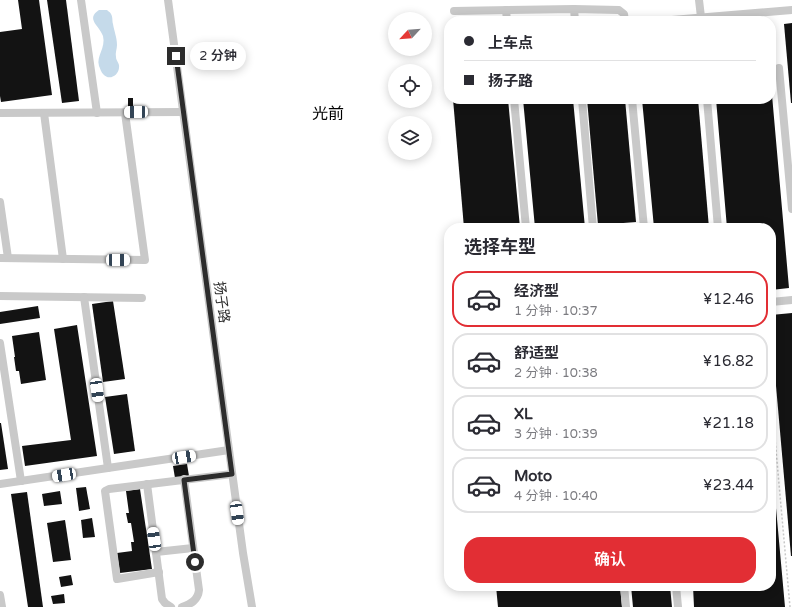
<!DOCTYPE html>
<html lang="zh">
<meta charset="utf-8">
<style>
:root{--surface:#fff;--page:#f2f2f3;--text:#2b2b33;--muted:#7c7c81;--line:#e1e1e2;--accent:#e22e34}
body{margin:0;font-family:"Varela Round","Noto Sans SC",sans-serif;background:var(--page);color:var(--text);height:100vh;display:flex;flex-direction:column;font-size:15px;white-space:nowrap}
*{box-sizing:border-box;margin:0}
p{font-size:13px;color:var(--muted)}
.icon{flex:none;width:22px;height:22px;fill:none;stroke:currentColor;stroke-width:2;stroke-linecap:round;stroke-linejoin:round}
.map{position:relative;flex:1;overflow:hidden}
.sheet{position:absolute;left:444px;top:223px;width:332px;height:368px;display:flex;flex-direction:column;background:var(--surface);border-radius:16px;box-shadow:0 2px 10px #0003}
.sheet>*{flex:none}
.hud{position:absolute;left:444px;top:16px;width:332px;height:88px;border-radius:16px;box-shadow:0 2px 10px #0003;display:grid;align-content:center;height:88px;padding:0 20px;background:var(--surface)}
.needle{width:26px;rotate:244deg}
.tools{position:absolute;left:388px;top:12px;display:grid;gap:8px}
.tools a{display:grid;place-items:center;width:44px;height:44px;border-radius:50%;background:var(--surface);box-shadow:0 2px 10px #0003;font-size:20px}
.end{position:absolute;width:18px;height:18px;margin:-9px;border:5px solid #2c2c2c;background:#fff;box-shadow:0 0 0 2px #fff}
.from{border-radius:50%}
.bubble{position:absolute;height:28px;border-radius:14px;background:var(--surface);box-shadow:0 2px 10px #0003;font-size:13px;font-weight:600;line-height:28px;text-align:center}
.car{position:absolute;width:12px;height:24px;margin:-12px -6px;border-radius:5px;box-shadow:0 0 3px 1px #0007;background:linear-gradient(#fff 24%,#345 0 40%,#fff 0 76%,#345 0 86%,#fff 0)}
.hud b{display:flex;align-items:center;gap:14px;height:38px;font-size:15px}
.hud b+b{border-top:1px solid var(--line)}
.hud i{width:10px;height:10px;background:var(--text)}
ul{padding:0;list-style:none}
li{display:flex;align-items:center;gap:12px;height:56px;margin:0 8px 6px;padding:0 12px;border:2px solid var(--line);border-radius:16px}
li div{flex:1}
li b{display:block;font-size:15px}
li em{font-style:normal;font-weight:600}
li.active{border-color:var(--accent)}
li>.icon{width:36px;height:36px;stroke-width:1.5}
h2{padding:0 20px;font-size:18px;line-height:48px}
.primary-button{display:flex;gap:8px;margin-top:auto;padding:8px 20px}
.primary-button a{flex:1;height:46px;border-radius:16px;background:var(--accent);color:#fff;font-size:16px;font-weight:600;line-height:46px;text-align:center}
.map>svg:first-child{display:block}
</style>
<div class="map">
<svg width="792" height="607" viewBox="0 0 792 607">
<rect width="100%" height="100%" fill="#fff"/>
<!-- water -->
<path fill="#c5daea" d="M99,10H107C109,12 110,12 111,14C113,17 112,21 113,24C114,31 117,37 117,45C117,49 115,53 116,57C116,61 120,63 119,68C118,76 109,81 103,74C101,72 100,68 99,66C96,56 106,48 103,36C100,26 85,19 99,10Z"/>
<!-- building -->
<g fill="#131313">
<path d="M18,0H39L52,95L1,102L0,96V32L22,29Z"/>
<path d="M47,0H66L79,101L62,103Z"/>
<path d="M566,17V21H535L534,20Z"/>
<path d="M618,18V21H593V20Z"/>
<path d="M792,23V103H791L784,24Z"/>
<path d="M771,95H772L789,288L771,290V228H727L716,99H771Z"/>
<rect x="128" y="98" width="5" height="11"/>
<path d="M453,99H508L520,228H464Z"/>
<path d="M523,99H573L585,228H535Z"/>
<path d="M587,99H625L636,222L598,225Z"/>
<path d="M642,99H698L709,228H654Z"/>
<path d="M113,301L125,379L103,382L92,304Z"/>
<path d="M38,306L40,318L0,324V312Z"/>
<path d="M792,313V556H791L771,329V315Z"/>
<path d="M77,325L97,456L25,466L22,446L71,440L54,329Z"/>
<path d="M39,332L46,380L21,384L19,371H16L14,357H15L12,336Z"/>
<path d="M127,394L135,451L114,454L105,397Z"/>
<path d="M0,423H1L8,469L0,470Z"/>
<path d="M187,464L189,476L175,478L173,466Z"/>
<path d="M771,464H772L785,607H694L693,586H771Z"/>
<path d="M86,487L90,509L79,511L76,488Z"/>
<path d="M140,489L152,569L120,573L117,553L132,551L131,542H134L131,523H128L126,513H129L126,491Z"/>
<path d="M60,491L62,504L44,506L42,494Z"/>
<path d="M27,492L43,607H28L11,494Z"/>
<path d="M92,518L95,537L83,538L81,520Z"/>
<path d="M65,520L71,560L53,562L47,523Z"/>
<path d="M71,575L73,585L61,587L59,577Z"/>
<path d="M496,586H620L622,607H498Z"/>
<path d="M631,586H670L672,607H633Z"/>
<path d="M64,594L65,603L53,604L51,596Z"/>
</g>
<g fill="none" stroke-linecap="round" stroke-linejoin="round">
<!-- path -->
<path stroke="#c9c9c9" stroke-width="1.5" stroke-dasharray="2 2" stroke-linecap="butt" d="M771,394L790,607"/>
<!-- minor -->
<g stroke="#c9c9c9" stroke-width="8">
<path d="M81,0L97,113"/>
<path d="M168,0L243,553L252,607"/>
<path d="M699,0L701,17"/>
<path d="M574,9L575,21"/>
<path d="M506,10L507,21"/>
<path d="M454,11L574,9L619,10L624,14L625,21"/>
<path d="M660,21L792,10"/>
<path d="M779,68L792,209"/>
<path d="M514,99L526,228"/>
<path d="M582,99L593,228"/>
<path d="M632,99L644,228"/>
<path d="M707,99L718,228"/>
<path d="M0,113L183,112"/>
<path d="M44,113L63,259"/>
<path d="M0,202L8,258"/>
<path d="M0,258L145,260L125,113"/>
<path d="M0,296L142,298"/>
<path d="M84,297L108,468"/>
<path d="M771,302L792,300"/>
<path d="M0,343L21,481"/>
<path d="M0,484L229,450"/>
<path d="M147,484L162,599L165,603L171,607"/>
<path d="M156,552L193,548"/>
<path d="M159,572L117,579L105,491L109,489L232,474"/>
<path d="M624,586L626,607"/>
<path d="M676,586L678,607"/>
<path d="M0,595L2,607"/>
<path d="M182,607C191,604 198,600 199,590L184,479"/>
</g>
</g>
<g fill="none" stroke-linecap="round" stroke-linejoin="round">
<!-- route -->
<path stroke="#2c2c2c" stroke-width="5" d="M176,56L232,474L184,480L195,562"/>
</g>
<g text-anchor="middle" stroke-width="4" stroke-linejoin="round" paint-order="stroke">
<!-- street labels -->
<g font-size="14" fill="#2c2c2c" stroke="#fff">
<text transform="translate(222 302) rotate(82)" y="5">扬子路</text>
</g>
<!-- quarter labels -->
<g font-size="16" fill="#000" stroke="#fff">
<text x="328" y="119">光前</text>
</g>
</g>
</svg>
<div class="tools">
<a><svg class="needle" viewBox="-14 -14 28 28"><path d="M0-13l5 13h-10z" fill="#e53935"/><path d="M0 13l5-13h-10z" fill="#7c7c81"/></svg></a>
<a><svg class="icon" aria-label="locate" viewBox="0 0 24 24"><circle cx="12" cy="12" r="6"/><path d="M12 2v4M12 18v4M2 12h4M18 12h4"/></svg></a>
<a><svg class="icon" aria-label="layers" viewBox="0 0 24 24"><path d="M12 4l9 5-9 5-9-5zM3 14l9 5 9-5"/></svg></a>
</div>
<i class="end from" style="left:195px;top:562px"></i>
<i class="end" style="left:176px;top:56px"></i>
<div class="bubble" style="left:190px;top:42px;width:56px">2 分钟</div>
<i class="car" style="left:136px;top:112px;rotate:269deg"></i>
<i class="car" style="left:118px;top:260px;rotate:90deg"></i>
<i class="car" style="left:97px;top:390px;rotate:172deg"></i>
<i class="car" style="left:184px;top:457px;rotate:81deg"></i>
<i class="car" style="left:64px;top:475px;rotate:261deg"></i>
<i class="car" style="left:237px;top:513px;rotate:172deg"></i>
<i class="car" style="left:154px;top:539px;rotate:352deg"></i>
<div class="hud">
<b><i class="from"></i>上车点</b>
<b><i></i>扬子路</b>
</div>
<section class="sheet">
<h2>选择车型</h2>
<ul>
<li class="active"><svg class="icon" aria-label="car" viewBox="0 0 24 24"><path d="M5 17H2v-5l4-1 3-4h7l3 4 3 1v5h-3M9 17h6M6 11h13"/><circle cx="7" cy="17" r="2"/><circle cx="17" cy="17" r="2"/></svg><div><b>经济型</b><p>1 分钟 · 10:37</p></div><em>¥12.46</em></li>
<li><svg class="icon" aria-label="car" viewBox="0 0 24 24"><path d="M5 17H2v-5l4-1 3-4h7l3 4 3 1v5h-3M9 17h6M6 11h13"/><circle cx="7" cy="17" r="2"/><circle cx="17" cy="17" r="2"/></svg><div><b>舒适型</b><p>2 分钟 · 10:38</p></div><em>¥16.82</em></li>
<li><svg class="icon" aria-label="car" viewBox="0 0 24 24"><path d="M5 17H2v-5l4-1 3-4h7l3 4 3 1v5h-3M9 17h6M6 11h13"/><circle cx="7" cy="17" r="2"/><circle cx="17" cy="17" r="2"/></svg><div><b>XL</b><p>3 分钟 · 10:39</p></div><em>¥21.18</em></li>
<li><svg class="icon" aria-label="car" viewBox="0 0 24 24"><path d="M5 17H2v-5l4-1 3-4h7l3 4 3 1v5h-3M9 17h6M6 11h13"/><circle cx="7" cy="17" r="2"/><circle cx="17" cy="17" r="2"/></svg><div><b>Moto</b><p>4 分钟 · 10:40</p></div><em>¥23.44</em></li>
</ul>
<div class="primary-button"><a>确认</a></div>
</section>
</div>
